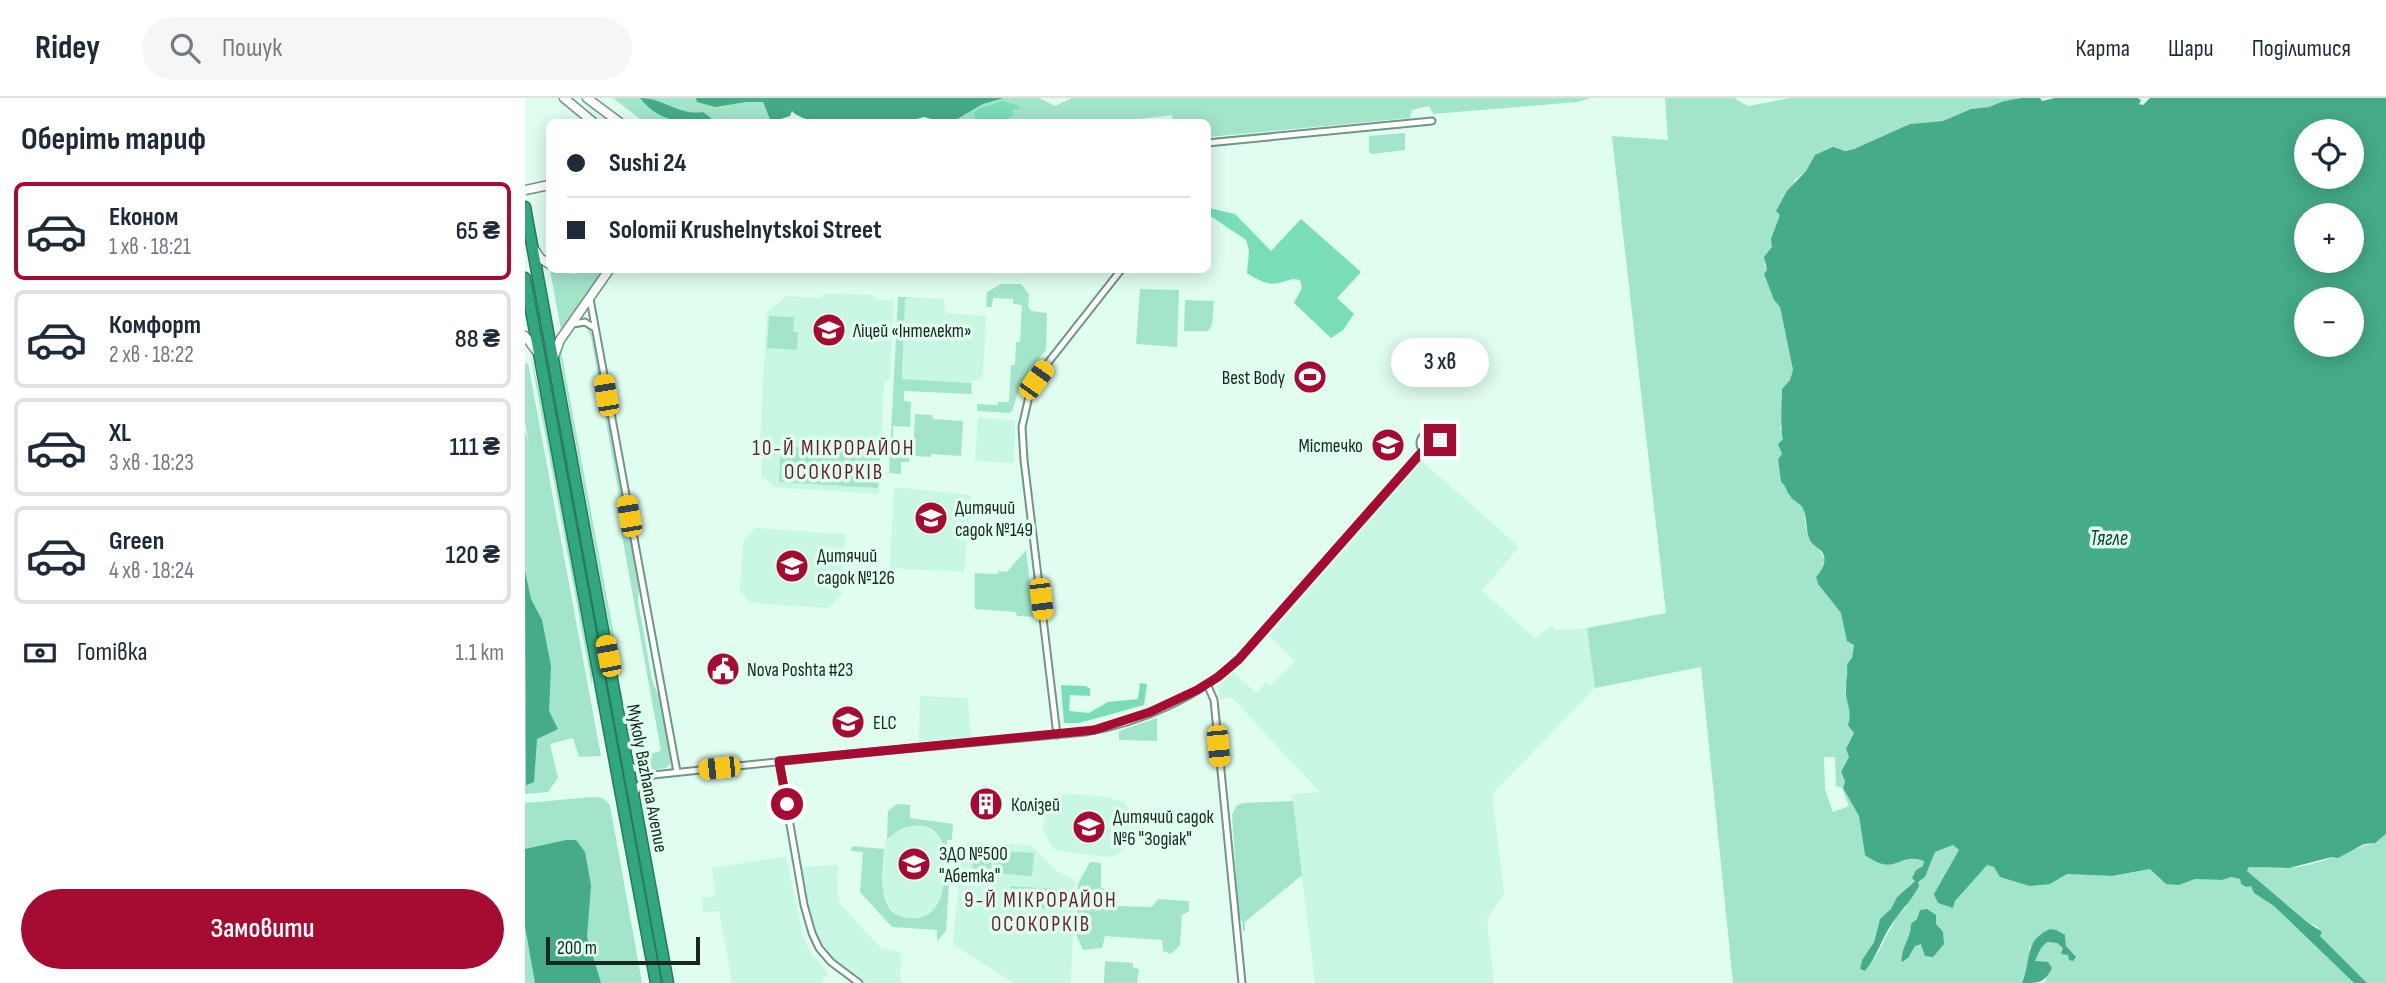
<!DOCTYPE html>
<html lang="uk">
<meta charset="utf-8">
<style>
:root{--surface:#fff;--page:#f6f6f7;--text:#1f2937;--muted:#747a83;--line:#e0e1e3;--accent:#a60c32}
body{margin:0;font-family:"Sofia Sans Condensed",sans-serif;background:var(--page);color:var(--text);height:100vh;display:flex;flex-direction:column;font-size:26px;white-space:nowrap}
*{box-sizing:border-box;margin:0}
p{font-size:23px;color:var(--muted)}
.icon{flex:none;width:38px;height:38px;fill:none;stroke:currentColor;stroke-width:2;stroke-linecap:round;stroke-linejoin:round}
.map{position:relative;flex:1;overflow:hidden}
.details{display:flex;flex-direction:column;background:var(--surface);width:525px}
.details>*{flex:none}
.guide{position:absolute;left:21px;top:21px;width:665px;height:154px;border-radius:10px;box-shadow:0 4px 18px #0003;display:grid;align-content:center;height:154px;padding:0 21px;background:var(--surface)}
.controls{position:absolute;left:1769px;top:21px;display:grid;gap:14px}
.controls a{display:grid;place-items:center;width:70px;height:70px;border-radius:50%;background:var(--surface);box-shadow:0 4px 18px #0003;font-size:35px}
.scale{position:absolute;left:21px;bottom:18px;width:154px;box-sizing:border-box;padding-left:7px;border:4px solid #182620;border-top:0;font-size:19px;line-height:24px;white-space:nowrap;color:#182620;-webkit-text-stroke:5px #dffef0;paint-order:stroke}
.end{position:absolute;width:32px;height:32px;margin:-16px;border:9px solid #a60c32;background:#fff;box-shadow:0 0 0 4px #fff}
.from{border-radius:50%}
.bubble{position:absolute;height:49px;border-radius:24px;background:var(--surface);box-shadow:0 4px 18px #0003;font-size:23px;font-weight:600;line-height:49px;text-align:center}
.car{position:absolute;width:21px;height:42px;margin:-21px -10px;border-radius:9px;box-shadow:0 0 5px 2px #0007;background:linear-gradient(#f5c518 24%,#345 0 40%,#f5c518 0 76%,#345 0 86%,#f5c518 0)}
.guide b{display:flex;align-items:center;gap:24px;height:66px;font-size:26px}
.guide b+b{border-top:2px solid var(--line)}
.guide i{width:18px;height:18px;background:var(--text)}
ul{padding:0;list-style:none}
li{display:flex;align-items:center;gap:21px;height:98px;margin:0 14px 10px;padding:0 7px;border:4px solid var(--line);border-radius:10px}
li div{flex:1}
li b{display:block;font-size:26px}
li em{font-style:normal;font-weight:600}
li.selected{border-color:var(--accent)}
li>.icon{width:63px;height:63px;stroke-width:1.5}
h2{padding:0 21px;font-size:32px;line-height:84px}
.pay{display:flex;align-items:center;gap:18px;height:77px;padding:0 21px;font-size:26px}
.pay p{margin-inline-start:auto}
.cta{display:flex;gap:14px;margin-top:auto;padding:14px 21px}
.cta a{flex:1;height:80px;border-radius:42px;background:var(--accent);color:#fff;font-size:28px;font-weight:600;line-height:80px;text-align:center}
header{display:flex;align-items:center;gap:42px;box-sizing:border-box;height:98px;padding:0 35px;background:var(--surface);border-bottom:2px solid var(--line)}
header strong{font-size:33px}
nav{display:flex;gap:38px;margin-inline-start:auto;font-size:24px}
.search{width:490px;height:63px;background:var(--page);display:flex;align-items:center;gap:18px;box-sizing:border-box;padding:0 24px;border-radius:38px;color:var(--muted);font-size:26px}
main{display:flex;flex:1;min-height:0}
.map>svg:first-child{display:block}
</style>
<header>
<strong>Ridey</strong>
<div class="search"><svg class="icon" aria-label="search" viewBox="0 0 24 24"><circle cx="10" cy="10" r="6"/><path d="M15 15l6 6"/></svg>Пошук</div>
<nav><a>Карта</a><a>Шари</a><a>Поділитися</a></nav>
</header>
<main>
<section class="details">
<h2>Оберіть тариф</h2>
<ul>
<li class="selected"><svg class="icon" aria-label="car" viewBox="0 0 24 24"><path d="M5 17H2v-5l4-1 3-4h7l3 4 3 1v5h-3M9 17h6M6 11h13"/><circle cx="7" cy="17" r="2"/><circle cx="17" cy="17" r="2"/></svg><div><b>Економ</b><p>1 хв · 18:21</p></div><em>65 ₴</em></li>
<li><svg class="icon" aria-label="car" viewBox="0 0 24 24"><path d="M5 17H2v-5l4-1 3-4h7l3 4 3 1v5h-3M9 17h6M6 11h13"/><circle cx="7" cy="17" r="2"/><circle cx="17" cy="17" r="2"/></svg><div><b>Комфорт</b><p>2 хв · 18:22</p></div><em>88 ₴</em></li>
<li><svg class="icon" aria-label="car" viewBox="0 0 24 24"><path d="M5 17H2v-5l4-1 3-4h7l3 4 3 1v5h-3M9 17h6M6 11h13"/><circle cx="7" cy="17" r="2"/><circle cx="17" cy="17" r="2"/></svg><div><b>XL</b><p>3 хв · 18:23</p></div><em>111 ₴</em></li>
<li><svg class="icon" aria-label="car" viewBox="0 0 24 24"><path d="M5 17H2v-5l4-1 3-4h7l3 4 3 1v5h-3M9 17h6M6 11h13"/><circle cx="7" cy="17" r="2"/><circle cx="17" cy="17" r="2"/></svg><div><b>Green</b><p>4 хв · 18:24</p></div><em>120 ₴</em></li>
</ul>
<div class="pay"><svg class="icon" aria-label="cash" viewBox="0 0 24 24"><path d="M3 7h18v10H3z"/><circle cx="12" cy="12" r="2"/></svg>Готівка<p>1.1 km</p></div>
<div class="cta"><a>Замовити</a></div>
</section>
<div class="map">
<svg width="1861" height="885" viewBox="0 0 1861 885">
<rect width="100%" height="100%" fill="#dffef0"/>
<!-- built -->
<g fill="#c8f7e3">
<path d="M300,195L347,197L354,202L369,203L365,280L359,286L354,396L249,389L236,377L238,350L235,345L242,214L262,198L296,200Z"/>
<path d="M383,199L418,201L421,215L461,218L458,278L454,282H448L446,285L377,281L380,202Z"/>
<path d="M453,320L490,322L489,365L450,363Z"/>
<path d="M897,363L994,449L957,493L1010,540L1027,528L1030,532L1062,530L1070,590L967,696L979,796L962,821L969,885H790L767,696L795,694L707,600L695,601L693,588L709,574L731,595L741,584L745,588L770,563L744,538Z"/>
<path d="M369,389L446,397L439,474L365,470Z"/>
<path d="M231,430L320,436L316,498L303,510L226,505L215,493L218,443Z"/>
<path d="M395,598L443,600L446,639L394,644Z"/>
<path d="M540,696L579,698L599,704L608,717L610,726L605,745L590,758L581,759L533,753L526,748L518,731L519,719Z"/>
<path d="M388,727L400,728L413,737L420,756L418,795L410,810L398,819L391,821L373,818L360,805L357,794L360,745L368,736Z"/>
<path d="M451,745L506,747L530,772L548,781L550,784L546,885H489L428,847L436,761L439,754Z"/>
<path d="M261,758L278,838L285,854L303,875L296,885H207L194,813L179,815L176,800L191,798L187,770Z"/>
<path d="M313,767L312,794L315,806L355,849L376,855L375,882L378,885H342L323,873L303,856L290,837L285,823L277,769Z"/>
</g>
<!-- green -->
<g fill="#a3e5ca" fill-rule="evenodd">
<path d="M88,0H172L238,4L246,24H119Z"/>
<path d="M479,0H514L530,8L547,0H1066L1052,4L908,16L904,8L887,12L885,20L683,39L682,24H648L647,17L606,22V24H427L458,6Z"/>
<path d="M1140,0H1209L1223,8L1265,0H1496L1479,3L1464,9L1446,11L1418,23L1385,26L1329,51L1290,57L1281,73L1270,82L1255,117L1247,149L1239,166L1242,172L1239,176L1249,202L1255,209L1268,272L1265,282L1257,291L1258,324L1255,329L1258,341L1253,346L1257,356L1253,361L1256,384L1261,389L1264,398L1275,406L1279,412L1281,431L1300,461L1297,471L1291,479L1293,486L1316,515L1329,546L1327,560L1322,566L1323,580L1320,591L1329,635L1321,651L1324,659L1316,674L1320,683L1318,690L1334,718L1340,757L1399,762L1398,768L1391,772L1387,780L1393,784L1400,779L1410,754L1428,747L1434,752L1427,766L1428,810L1430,803L1462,766L1525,786L1542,776L1587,778L1626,771L1654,787L1670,781L1697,782L1706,778L1715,781L1716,786L1721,789L1726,787L1730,795L1749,808L1829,885H1518L1522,882L1510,864L1516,850L1522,844L1532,845L1548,856L1541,848L1540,837L1504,849L1505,864L1497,885H1208L1176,569L1070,590L1062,530L1141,515L1087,38L1143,42ZM1299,659H1310L1311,688L1317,690L1324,708L1308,714L1300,691ZM1389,783L1381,809L1372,818L1354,853L1340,873L1335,871L1337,862L1349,843L1355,821L1367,811L1372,799Z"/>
<path d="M880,35V52L847,56L844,54V38Z"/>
<path d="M25,172L49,176L67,172H78L36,232Z"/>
<path d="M476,186H496L504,196L503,208L506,213L522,215L521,252L506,270L495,289L487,313L484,315L452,313V306L473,307V304H484L486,267H490L491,244H495L497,207L488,206V201L468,200L467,209H461L462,194Z"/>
<path d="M615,191L654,192L652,249L611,246Z"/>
<path d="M373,199H383L380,202L377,281L446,285L447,296L379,293V303L386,304L385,329L368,328V342L385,343L384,364H376V376L364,375Z"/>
<path d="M660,202L689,203L687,227L683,233H659Z"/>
<path d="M244,218L269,219L268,234H273L272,252L242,250Z"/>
<path d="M60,227L67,236L114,488L113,503L127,582L134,599L146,659V665L141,670L121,673L117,670L115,658L136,653L96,432L100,431L66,239Z"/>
<path d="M4,250L19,314L67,570V587Z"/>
<path d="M36,253L96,575L92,570L35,260Z"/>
<path d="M3,265L76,658L54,659L48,640L25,646L33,680L23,694L0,696V332L4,345L0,325V266Z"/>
<path d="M390,316L407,317L408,321L438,323L436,358L406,356V359L388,358Z"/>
<path d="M256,348L355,354L353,390L254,384Z"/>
<path d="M501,452L509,519L492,518L491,514L450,511V475L473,476V473L482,474Z"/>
<path d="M632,620V643L594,642V633Z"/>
<path d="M68,699L78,700L85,707L117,885H0V705Z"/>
<path d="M768,703L777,777L720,824V833H718L717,823L714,821L707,717L712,707L719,705Z"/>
<path d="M372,706L385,707V720L428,726L427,742H422L421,769L425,770L421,833L412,843V832L367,829L335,794L338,754L326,753L327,748L359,751C358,777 349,819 387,820C396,821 404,817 410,810C417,800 418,790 419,779C419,768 421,757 418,747C410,719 377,725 362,742L363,713Z"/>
<path d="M1861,736V885H1842L1795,838L1793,829L1782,824L1722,773L1724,769C1737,769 1750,771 1763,770C1792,768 1821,753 1848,745C1853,744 1856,738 1861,736Z"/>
<path d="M449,748L467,749L466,779L447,778Z"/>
<path d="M470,753L509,755L507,778L469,775Z"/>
<path d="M565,764L576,765V790L588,791V808L627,809L633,801L664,803V813L657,817L655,847L646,856L638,853L637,842L580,838L577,850L558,852L551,836L553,786Z"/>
<path d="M485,788L532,791L530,811L484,808Z"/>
<path d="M580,863L608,865V870L614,871L612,885H579Z"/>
</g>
<!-- forest -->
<g fill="#79ddb8">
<path d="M477,3L492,7L495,11H488V17L477,24H459L451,22L449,15L453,11Z"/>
<path d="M684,110L710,116L746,153L776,121L836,174L812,200L829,216L818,232L806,240L769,205L777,190L775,182C765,180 763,183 754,185C744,188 730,181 722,175L724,153L721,142L684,117Z"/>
<path d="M615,585L622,586L619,607L554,625H539L536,587L561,588L565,591V598L545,597L544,613L564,615L583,604L613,601Z"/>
</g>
<!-- water -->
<g fill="#45ab88" fill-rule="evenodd">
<path d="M115,0C139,0 154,18 178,14L186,20L183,24C155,25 133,23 115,0Z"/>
<path d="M171,0H479L458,6L427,24H417L399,19L380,24L333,21L332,24C315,25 278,26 267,13L265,18L246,24L238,4H221L190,9L172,4Z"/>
<path d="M1496,0H1515L1517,3L1530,0H1613L1616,2L1614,6L1618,7L1625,0H1861V736L1850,745L1839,746L1813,760L1807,759L1764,770L1724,769L1722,773L1782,824L1797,834L1795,838L1842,885H1829L1749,808L1729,795L1726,788L1721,789L1716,786L1715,781L1706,779L1697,782L1670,781L1654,787L1641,786L1625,771L1587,778L1542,776L1525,786L1505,788L1475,779L1469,769L1462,767L1430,803L1428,810L1413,805L1409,796L1434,752L1428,747L1410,754L1400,779L1393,784L1394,788C1388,800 1379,809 1371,820C1358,836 1353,857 1340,873L1335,871L1337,862L1349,844L1355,821L1366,811L1372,799L1390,783L1387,780L1391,772L1398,768L1399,763C1372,753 1372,780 1340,757L1334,718L1318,690L1320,683L1316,674L1324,659L1321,651L1329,635L1323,627C1328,611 1320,605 1321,591C1321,582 1323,576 1322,566L1327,560L1329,547L1322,543L1316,515L1293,486L1291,479C1296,473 1301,466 1299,458C1297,450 1288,449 1285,442C1280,432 1283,418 1277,409C1274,404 1268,403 1265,398C1261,393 1262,389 1256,384L1253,361L1257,356L1253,346L1258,341C1255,333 1257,303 1257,291L1265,282L1268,272L1255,209L1249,202L1239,176L1242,172L1239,159L1247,149L1246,141L1255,117L1251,113L1262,93L1281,73L1290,57L1308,49L1320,53L1329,51L1385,26L1418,23L1446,11L1464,9L1479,3ZM1782,33H1827V79H1782ZM1782,117H1827V163H1782ZM1782,201H1827V247H1782Z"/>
<path d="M0,473L6,501L17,522L26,568L24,613L33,631L12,641L9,684L1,687Z"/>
<path d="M41,742H51L60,754L66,787L62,839L76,885H10L0,828V751Z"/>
<path d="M1402,811L1411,817V826L1418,834L1419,846L1408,859L1400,858L1396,846L1390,848L1383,860L1377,864C1375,851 1386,841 1386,826L1392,821L1395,812Z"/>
<path d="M1525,831L1531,832L1540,837L1541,848L1551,859L1548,863L1544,862L1543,857L1536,856L1538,850L1532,845L1522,844L1516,850L1510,863L1523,864L1527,870C1519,885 1515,885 1497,885C1507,862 1498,843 1525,831Z"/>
</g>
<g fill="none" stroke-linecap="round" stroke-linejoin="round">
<defs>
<g id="street">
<path d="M682,45L907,23"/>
<path d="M65,201L152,674"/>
<path d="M48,226L60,224L68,229"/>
<circle cx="905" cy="345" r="10"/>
<path d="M682,586L689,602L717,885"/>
<path d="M532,637L499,362L497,329L505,294L522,266L596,172"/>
<path d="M254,663L279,807L287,835L294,850L306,864L334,885"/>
<path d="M103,666L116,674L128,677L326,656L560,634C614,625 674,599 714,561L899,352"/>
<path d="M109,698L114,687L128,677"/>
</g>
<g id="secondary">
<path d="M39,0L68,24"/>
<path d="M62,0L94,24"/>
<path d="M9,151L15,160L24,166"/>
<path d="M0,238L13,255"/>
<path d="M28,261L35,242L84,172"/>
</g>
<g id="highway">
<path d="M0,109L143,885"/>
<path d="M0,180L131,885"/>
</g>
</defs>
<!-- street casing -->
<use href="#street" stroke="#729586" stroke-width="9"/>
<!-- secondary casing -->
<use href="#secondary" stroke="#729586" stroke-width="11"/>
<!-- highway casing -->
<use href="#highway" stroke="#28795e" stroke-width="13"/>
<!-- street -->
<use href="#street" stroke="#fff" stroke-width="5"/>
<!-- secondary -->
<use href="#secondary" stroke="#fff" stroke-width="8"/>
<!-- highway -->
<use href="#highway" stroke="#31a680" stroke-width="10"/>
<defs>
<path id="secondary-bridge" d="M0,92L24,87"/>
</defs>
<!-- secondary-bridge casing -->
<use href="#secondary-bridge" stroke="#729586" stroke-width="11" stroke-linecap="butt"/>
<!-- secondary-bridge -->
<use href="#secondary-bridge" stroke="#fff" stroke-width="8"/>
</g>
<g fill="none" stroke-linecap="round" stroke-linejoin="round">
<!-- route -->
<path stroke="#a60c32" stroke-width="9" d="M262,706L254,663L569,632L625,614L672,592L693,579L714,561L894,357L899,352C908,357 915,352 915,342"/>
</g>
<!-- icons -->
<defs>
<symbol id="school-disc" viewBox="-11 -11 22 22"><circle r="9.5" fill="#a60c32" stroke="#dffef0"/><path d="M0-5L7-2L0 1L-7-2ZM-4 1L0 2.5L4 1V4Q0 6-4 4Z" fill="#fff"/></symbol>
<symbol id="stadium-disc" viewBox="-11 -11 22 22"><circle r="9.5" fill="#a60c32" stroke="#dffef0"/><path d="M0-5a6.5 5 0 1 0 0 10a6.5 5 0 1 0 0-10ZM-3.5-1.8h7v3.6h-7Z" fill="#fff"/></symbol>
<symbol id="civic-disc" viewBox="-11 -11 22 22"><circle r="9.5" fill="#a60c32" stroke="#dffef0"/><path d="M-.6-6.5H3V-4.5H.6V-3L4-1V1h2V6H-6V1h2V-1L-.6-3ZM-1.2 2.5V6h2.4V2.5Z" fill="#fff"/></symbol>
<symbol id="building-disc" viewBox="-11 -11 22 22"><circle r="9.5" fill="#a60c32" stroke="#dffef0"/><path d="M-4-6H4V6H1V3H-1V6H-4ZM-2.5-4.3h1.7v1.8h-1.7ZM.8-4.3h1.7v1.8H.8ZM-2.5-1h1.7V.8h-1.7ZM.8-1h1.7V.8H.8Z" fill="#fff"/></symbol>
</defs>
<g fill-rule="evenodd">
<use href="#school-disc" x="285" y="213" width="38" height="38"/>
<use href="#stadium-disc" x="766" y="260" width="38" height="38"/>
<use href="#school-disc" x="844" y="328" width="38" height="38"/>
<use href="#school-disc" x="387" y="401" width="38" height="38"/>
<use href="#school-disc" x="248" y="449" width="38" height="38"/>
<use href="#civic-disc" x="179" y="552" width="38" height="38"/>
<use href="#school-disc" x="304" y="605" width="38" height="38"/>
<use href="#building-disc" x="442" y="687" width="38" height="38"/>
<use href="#school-disc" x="545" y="710" width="38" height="38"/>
<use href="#school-disc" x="370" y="747" width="38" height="38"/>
</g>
<g text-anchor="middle" stroke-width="7" stroke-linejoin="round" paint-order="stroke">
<!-- poi labels -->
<g font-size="19" fill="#182620" stroke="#dffef0" text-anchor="start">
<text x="328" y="239">Ліцей «Інтелект»</text>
<text x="760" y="286" text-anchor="end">Best Body</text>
<text x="838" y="354" text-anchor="end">Містечко</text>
<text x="430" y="416">Дитячий<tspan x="430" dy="22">садок №149</tspan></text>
<text x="292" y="464">Дитячий<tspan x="292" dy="22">садок №126</tspan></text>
<text x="222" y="578">Nova Poshta #23</text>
<text x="348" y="631">ELC</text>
<text x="486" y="713">Колізей</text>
<text x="588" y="725">Дитячий садок<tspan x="588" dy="22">№6 "Зодіак"</tspan></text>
<text x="414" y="762">ЗДО №500<tspan x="414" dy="22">"Абетка"</tspan></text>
</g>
<!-- street labels -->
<g font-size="19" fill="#182620" stroke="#dffef0">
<text transform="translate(123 680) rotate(79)" y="7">Mykoly Bazhana Avenue</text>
</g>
<!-- neighbourhood labels -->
<g font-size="21" letter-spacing="2" fill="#651f27" stroke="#dffef0">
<text x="309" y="357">10-Й МІКРОРАЙОН<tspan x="309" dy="24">ОСОКОРКІВ</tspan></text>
<text x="516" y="809">9-Й МІКРОРАЙОН<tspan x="516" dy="24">ОСОКОРКІВ</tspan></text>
</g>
<!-- water labels -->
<g font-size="21" font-style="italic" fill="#154232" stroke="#dffef0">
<text x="1584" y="447">Тягле</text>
</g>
</g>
</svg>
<div class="controls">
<a><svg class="icon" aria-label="locate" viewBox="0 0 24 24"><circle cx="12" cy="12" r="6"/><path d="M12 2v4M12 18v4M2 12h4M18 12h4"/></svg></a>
<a>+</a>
<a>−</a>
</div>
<div class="scale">200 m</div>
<i class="end from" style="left:262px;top:706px"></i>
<i class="end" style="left:915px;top:342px"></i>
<div class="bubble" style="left:866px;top:240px;width:98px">3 хв</div>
<i class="car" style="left:511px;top:282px;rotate:36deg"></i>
<i class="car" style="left:81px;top:297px;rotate:350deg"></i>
<i class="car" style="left:104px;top:418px;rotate:350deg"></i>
<i class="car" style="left:516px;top:501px;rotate:173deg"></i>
<i class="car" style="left:83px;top:558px;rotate:349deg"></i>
<i class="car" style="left:693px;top:648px;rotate:175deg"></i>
<i class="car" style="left:194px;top:670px;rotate:264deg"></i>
<div class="guide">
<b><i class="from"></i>Sushi 24</b>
<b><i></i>Solomii Krushelnytskoi Street</b>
</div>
</div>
</main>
